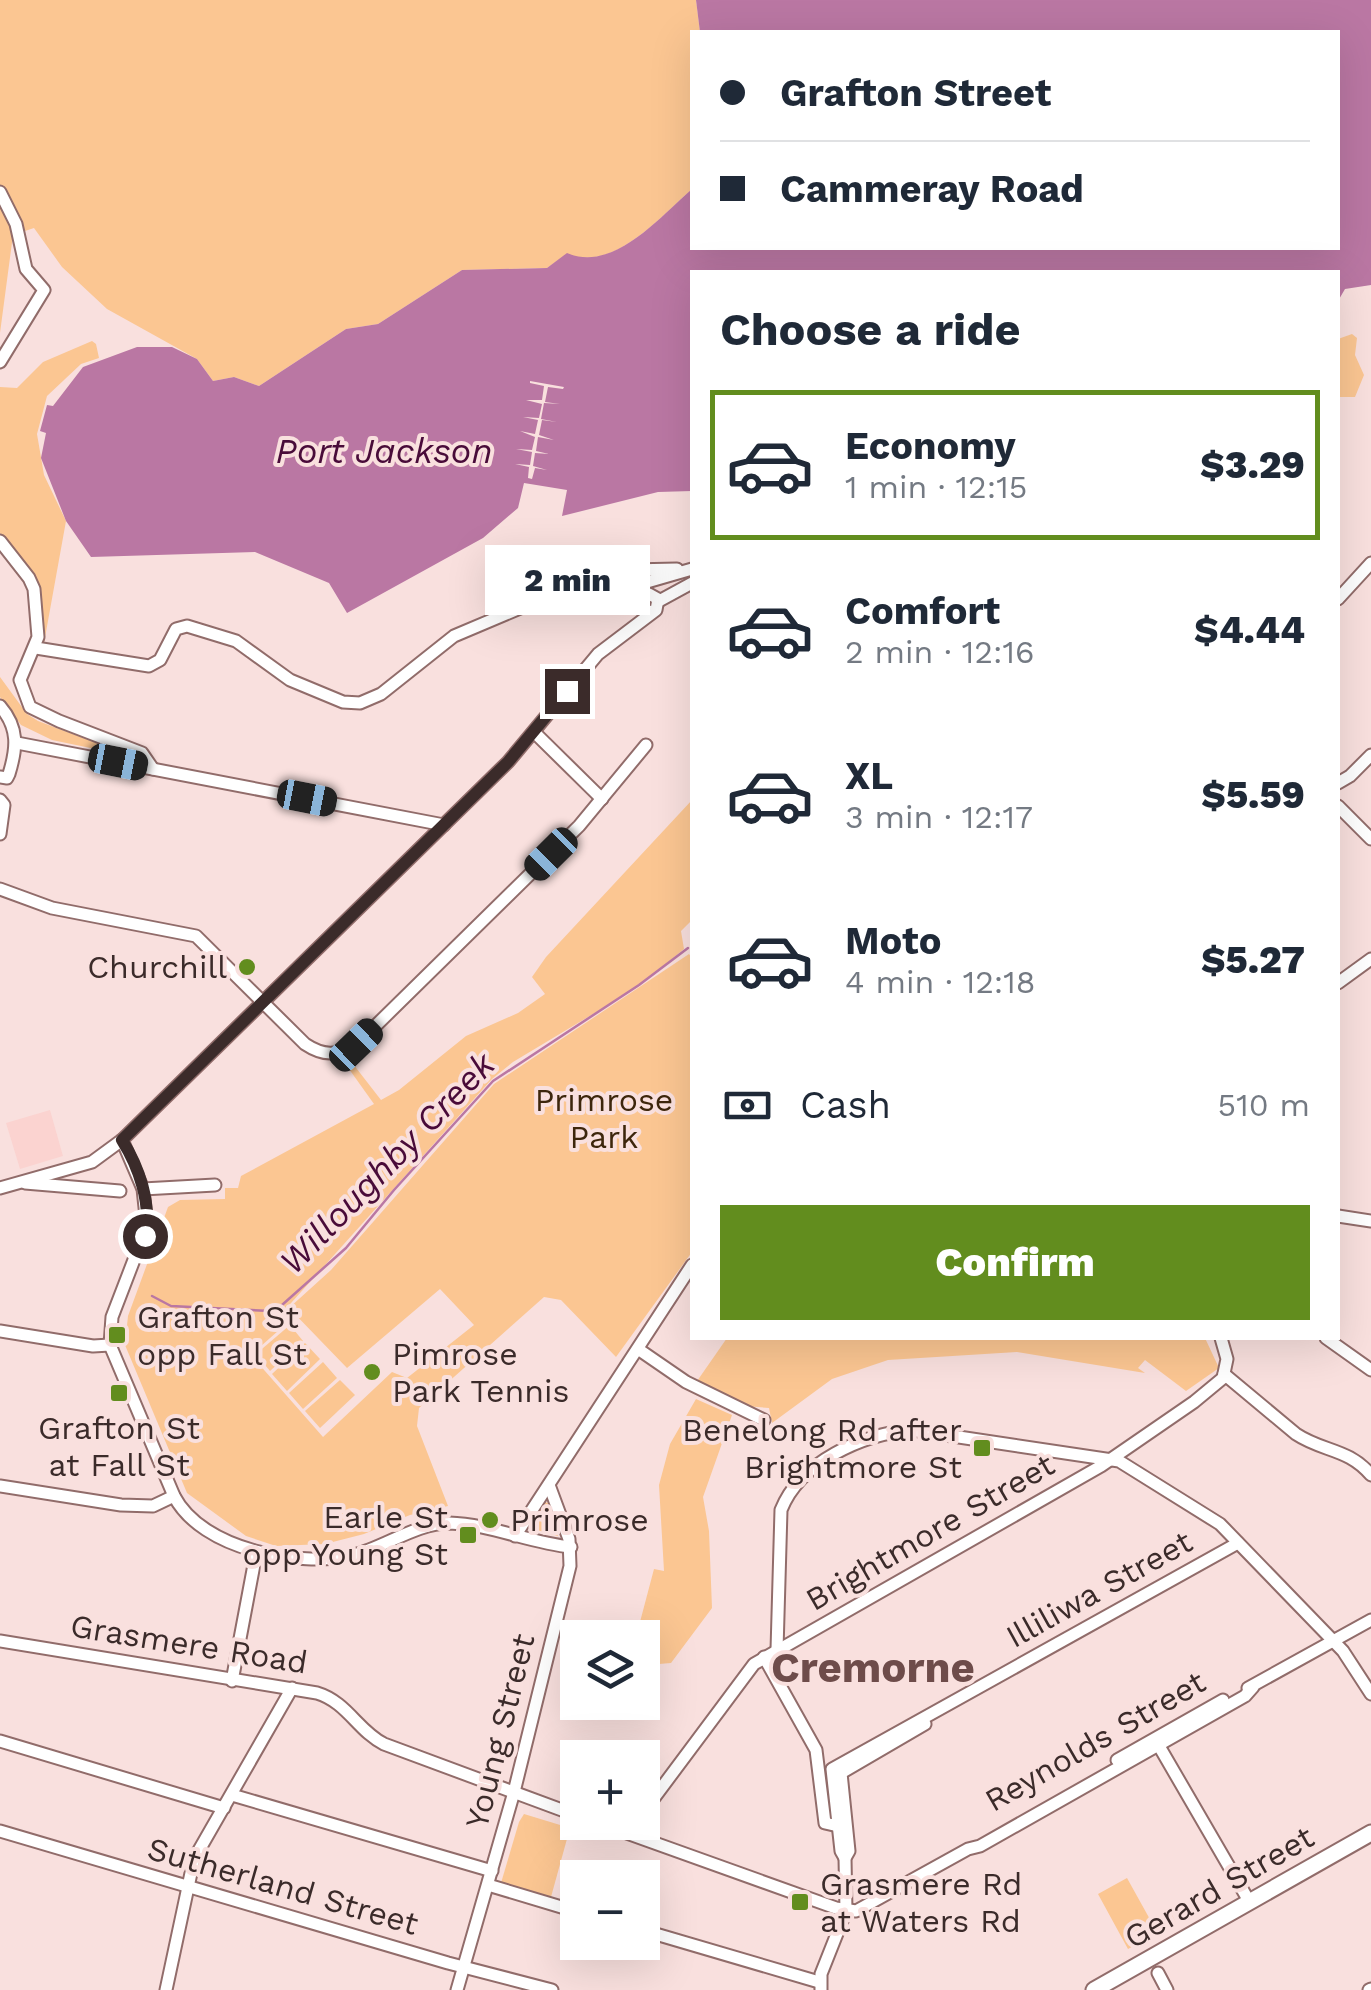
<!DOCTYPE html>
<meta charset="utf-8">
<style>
:root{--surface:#fff;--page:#f6f6f7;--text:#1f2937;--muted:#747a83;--line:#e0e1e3;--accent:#628d1e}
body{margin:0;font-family:"Work Sans",sans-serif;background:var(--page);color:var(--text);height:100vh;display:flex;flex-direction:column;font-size:38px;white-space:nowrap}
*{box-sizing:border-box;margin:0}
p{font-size:32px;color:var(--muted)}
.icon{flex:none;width:55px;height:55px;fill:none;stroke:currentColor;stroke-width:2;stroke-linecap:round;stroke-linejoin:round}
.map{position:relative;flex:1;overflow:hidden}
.details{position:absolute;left:690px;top:270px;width:650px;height:1070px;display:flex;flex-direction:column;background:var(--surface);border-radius:0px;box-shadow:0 10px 40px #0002}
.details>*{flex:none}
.banner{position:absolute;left:690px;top:30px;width:650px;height:220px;border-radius:0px;box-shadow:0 10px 40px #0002;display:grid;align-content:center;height:220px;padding:0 30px;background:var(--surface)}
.controls{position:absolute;left:560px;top:1620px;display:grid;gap:20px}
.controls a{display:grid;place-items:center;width:100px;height:100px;border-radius:0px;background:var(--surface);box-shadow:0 10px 40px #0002;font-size:50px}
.end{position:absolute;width:45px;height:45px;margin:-22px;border:12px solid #3b2b2a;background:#fff;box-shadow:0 0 0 5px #fff}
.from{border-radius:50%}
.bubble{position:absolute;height:70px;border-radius:0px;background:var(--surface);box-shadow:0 10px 40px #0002;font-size:32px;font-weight:800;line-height:70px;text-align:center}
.car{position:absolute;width:30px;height:60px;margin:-30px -15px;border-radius:12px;box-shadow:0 0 8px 2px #0007;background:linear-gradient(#222 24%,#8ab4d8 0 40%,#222 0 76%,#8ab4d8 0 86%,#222 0)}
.banner b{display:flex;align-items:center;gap:35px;height:95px;font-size:38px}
.banner b+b{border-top:2px solid var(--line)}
.banner i{width:25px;height:25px;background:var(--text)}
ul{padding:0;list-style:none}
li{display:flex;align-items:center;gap:30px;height:150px;margin:0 20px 15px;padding:0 10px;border:5px solid transparent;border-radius:0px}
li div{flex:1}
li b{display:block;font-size:38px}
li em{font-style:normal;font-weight:800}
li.selected{border-color:var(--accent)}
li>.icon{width:90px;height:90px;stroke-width:1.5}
h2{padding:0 30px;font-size:45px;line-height:120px}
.pay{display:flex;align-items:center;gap:25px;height:110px;padding:0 30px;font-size:38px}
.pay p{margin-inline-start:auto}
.primary-button{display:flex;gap:20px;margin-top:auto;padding:20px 30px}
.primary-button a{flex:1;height:115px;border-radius:0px;background:var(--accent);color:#fff;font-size:40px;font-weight:800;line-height:115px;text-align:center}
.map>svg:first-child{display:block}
</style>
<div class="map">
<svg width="1371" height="1990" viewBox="0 0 1371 1990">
<rect width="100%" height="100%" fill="#f9e0de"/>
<!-- built -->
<path fill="#fbd3d0" d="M50,1110L63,1156L20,1169L6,1123Z"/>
<!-- green -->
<g fill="#fbc692">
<path d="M0,0H696L700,32H692V189C660,217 613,273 567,254L547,268L462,270L378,324L346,329L259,386L234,377L213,381L197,359L107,309L62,267L34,228L13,235L0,333Z"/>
<path d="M1352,334L1357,338L1355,355L1364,375L1355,397H1338V339Z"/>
<path d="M92,341L96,344L99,358L81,364L47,396L37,434L44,475L66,521L44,643L36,583L0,533V387L17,388L43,362Z"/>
<path d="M0,677L27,714L38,721L134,757L52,740L21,725L0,697Z"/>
<path d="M692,800V920L681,931L684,949L638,987L513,1062L492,1079L283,1312L287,1323L251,1355L323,1437L392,1372L407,1378L474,1325L440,1289L347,1368L289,1308L331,1270L494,1084L689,954L692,958V1252L616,1357L561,1300L544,1297L419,1408L417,1426L448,1506L410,1515L364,1534L325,1544L276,1546L246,1536L187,1493L125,1345L128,1316L168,1207L180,1200L225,1199V1188H238L241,1176L374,1104L344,1062L350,1060L381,1100L399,1090L466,1036L518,1013L545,994L532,977L546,957Z"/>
<path d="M290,1325L303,1341L270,1371L256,1354Z"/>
<path d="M727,1338H1205L1219,1368L1186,1391L1145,1360L1138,1368L1145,1373L1017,1352L888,1360L832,1379L772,1423L769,1408L744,1406L695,1384Z"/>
<path d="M305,1343L320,1359L287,1391L272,1374Z"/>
<path d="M323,1362L337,1378L303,1409L289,1393Z"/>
<path d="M340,1380L355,1395L320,1428L305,1411Z"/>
<path d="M696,1399L732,1415L703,1497L709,1531L712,1608L671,1663L659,1664L643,1673L642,1638L636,1637L654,1569L664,1571L659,1485L670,1444Z"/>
<path d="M545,1502L551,1504L558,1536L530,1528Z"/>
<path d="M524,1814L570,1828L551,1897L501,1883L519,1822Z"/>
<path d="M1127,1878L1152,1923L1171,1913L1176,1923L1128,1949L1098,1894Z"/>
</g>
<!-- water -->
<path fill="#ba77a3" d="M696,0H1371V285L1345,289L1338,301V272H692V491L658,492L562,516L567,490L524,483L518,508L483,538L347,613L329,583L255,552L91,557L66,521L41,458L46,433L40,431L47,405L53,406L83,367L137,347H172L197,359L213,381L234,377L259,386L346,329L378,324L462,270L547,268L567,253C613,273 660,217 692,189V248H1338V32H700Z"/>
<!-- pier -->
<path fill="#f9e0de" d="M530,381L564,387L563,389L548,387L545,402L560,404L544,403L541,419L557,422L542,420L539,435L554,440L538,437L536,451L549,454L535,453L533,466L547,470L535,468L532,479L528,478L529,467L515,464L530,465L532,452L516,449L532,450L535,437L520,431L535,434L538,420L523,417L539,418L542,404L526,400H542L544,386L530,383Z"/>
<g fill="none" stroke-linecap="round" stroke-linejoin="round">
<!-- stream -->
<path stroke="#ba77a3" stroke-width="2.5" d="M152,1296L171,1306L271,1311L282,1305L346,1248L394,1190L493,1081L639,985L688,948"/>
<defs>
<g id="minor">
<path d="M0,192L16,224L26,269L44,290L0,362"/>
<path d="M0,541L29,578L34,589L38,637L20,680L30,707L59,721L142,753L153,769"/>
<path d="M581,592L606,584L631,570L677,569"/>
<path d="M1338,599L1371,563"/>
<path d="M659,601L692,583"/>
<path d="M36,648L149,666L160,660L176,629L187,626L236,641L290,680L343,702L360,703L381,694L454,636L558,592L602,595L692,569"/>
<path d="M0,706C19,728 17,748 9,774L7,778L0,777"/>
<path d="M534,732L602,799"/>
<path d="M17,743L444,825"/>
<path d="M1338,783L1350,776L1371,755"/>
<path d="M0,800L4,805L0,834"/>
<path d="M1338,806L1371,839"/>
<path d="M0,889L52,908L196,936L305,1044C323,1056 337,1056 356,1045L579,826L646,745"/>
<path d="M1338,983L1371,959"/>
<path d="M122,1140L143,1189L147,1226L112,1317L110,1345L174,1496C202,1550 299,1568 354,1555C385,1547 417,1523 449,1523C490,1524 530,1543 571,1547"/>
<path d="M25,1183L120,1191"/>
<path d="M0,1188L92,1162L122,1140L508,762L598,654L656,610L658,599L649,594L642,598L643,609L651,612"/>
<path d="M143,1189L215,1185"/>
<path d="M1338,1216L1371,1221"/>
<path d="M0,1331L93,1346L110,1345"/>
<path d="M1326,1338L1371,1370"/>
<path d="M638,1349L686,1382L764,1420"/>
<path d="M1224,1374L1296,1434C1323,1452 1348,1448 1371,1475"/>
<path d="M0,1486L121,1505L153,1506L174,1496"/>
<path d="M515,1536L692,1265"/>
<path d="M0,1641L317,1693C347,1702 358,1731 384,1744L578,1816"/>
<path d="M777,1650L781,1510C800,1462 862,1434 912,1430L1119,1461L1220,1524L1343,1651L1371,1694"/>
<path d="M764,1657L816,1750L825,1823L838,1826"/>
<path d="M232,1681L256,1554"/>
<path d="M1248,1688L1371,1620"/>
<path d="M0,1741L224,1808"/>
<path d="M1159,1746L1249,1901"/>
<path d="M1117,1760L1223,1700"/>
<path d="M232,1795L492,1871"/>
<path d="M642,1814L754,1664L1101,1466L1194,1402L1223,1378L1227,1359L1221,1338"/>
<path d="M596,1822L836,1908L856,1911L968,1849L980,1846L1245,1696L1253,1687"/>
<path d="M0,1831L448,1963L552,1990"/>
<path d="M845,1858L841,1851L832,1769L1238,1543"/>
<path d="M488,1885L578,1912"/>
<path d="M642,1930L819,1982"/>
<path d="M1158,1973L1167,1990"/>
<path d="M166,1990L194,1859L292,1688"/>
<path d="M457,1990L514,1792L570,1566L569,1539L549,1485"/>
<path d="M821,1990V1974L846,1911L845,1858L849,1851L841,1773L925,1724"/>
<path d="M1369,1990L1371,1989"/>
</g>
<path id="secondary" d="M1094,1990L1371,1833"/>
</defs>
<!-- minor casing -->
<use href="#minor" stroke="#916c6a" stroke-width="15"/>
<!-- secondary casing -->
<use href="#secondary" stroke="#916c6a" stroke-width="19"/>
<!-- minor -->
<use href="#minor" stroke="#fff" stroke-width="11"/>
<!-- secondary -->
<use href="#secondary" stroke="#fff" stroke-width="15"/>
</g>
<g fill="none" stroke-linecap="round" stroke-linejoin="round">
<!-- route -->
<path stroke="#3b2b2a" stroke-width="12" d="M145,1236C152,1204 139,1167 122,1140L508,762L567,691"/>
</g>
<!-- markers -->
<g fill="#628d1e" stroke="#f9e0de" stroke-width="4">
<circle cx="247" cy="967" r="10"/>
<rect x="107" y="1325" width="20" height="20" rx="5"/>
<circle cx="372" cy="1372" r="10"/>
<rect x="109" y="1383" width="20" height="20" rx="5"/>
<rect x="972" y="1438" width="20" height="20" rx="5"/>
<circle cx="490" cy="1520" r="10"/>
<rect x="458" y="1525" width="20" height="20" rx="5"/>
<rect x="790" y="1892" width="20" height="20" rx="5"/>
</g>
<g text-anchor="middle" stroke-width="8" stroke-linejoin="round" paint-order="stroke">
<!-- poi labels -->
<g font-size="32" fill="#3b2b2a" stroke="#f9e0de" text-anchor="start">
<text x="227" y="978" text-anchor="end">Churchill</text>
<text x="137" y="1328">Grafton St<tspan x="137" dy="37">opp Fall St</tspan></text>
<text x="392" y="1365">Pimrose<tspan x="392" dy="37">Park Tennis</tspan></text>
<text x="119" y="1439" text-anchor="middle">Grafton St<tspan x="119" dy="37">at Fall St</tspan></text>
<text x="962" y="1441" text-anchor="end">Benelong Rd after<tspan x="962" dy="37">Brightmore St</tspan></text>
<text x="448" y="1528" text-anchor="end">Earle St<tspan x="448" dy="37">opp Young St</tspan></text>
<text x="510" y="1531">Primrose</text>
<text x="820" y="1895">Grasmere Rd<tspan x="820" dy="37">at Waters Rd</tspan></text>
</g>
<!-- park labels -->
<g font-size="32" fill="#3d260c" stroke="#f9e0de">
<text x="604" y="1111">Primrose<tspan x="604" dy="37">Park</tspan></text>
</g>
<!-- street labels -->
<g font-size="32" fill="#3b2b2a" stroke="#f9e0de">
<text transform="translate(930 1532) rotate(-30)" y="11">Brightmore Street</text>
<text transform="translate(1099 1589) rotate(-29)" y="11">Illiliwa Street</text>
<text transform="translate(189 1644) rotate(9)" y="11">Grasmere Road</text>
<text transform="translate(500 1731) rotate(-76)" y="11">Young Street</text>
<text transform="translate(1095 1741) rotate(-30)" y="11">Reynolds Street</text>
<text transform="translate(283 1886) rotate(16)" y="11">Sutherland Street</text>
<text transform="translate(1219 1887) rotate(-30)" y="11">Gerard Street</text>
</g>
<!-- water labels -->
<g font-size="35" font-style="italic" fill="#490b39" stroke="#f9e0de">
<text x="384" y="463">Port Jackson</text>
<text transform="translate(387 1163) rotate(-46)" y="12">Willoughby Creek</text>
</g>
<!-- district labels -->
<g font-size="42" font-weight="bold" fill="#6e4c4a" stroke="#f9e0de">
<text x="873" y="1682">Cremorne</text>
</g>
</g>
</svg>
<div class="controls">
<a><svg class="icon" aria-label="layers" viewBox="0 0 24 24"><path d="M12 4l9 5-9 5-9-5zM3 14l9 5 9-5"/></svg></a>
<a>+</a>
<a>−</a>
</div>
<i class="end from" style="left:145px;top:1236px"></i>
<i class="end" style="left:567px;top:691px"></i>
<div class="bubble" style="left:485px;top:545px;width:165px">2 min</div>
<i class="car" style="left:118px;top:762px;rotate:101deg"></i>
<i class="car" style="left:307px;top:798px;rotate:101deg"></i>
<i class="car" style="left:551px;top:854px;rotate:225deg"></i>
<i class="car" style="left:356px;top:1045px;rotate:46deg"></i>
<div class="banner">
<b><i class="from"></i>Grafton Street</b>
<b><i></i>Cammeray Road</b>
</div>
<section class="details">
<h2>Choose a ride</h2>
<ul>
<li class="selected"><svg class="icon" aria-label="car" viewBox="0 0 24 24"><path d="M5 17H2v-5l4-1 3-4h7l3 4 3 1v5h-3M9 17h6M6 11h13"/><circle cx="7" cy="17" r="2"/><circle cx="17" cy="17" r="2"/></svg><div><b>Economy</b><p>1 min · 12:15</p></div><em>$3.29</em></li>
<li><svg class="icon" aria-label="car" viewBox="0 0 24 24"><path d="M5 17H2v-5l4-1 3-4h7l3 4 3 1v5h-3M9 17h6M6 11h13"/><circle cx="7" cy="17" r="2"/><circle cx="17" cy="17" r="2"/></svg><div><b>Comfort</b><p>2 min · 12:16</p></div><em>$4.44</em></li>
<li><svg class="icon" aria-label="car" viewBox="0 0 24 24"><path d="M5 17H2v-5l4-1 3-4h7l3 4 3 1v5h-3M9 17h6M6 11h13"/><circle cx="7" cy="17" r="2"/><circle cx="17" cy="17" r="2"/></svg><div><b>XL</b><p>3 min · 12:17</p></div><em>$5.59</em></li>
<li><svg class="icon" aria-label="car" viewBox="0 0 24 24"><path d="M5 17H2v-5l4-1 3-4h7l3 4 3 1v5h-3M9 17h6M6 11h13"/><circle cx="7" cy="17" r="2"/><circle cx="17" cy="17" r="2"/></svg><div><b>Moto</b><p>4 min · 12:18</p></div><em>$5.27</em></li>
</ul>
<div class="pay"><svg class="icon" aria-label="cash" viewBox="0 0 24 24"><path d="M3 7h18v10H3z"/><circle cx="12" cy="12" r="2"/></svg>Cash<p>510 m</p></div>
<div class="primary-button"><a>Confirm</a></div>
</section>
</div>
